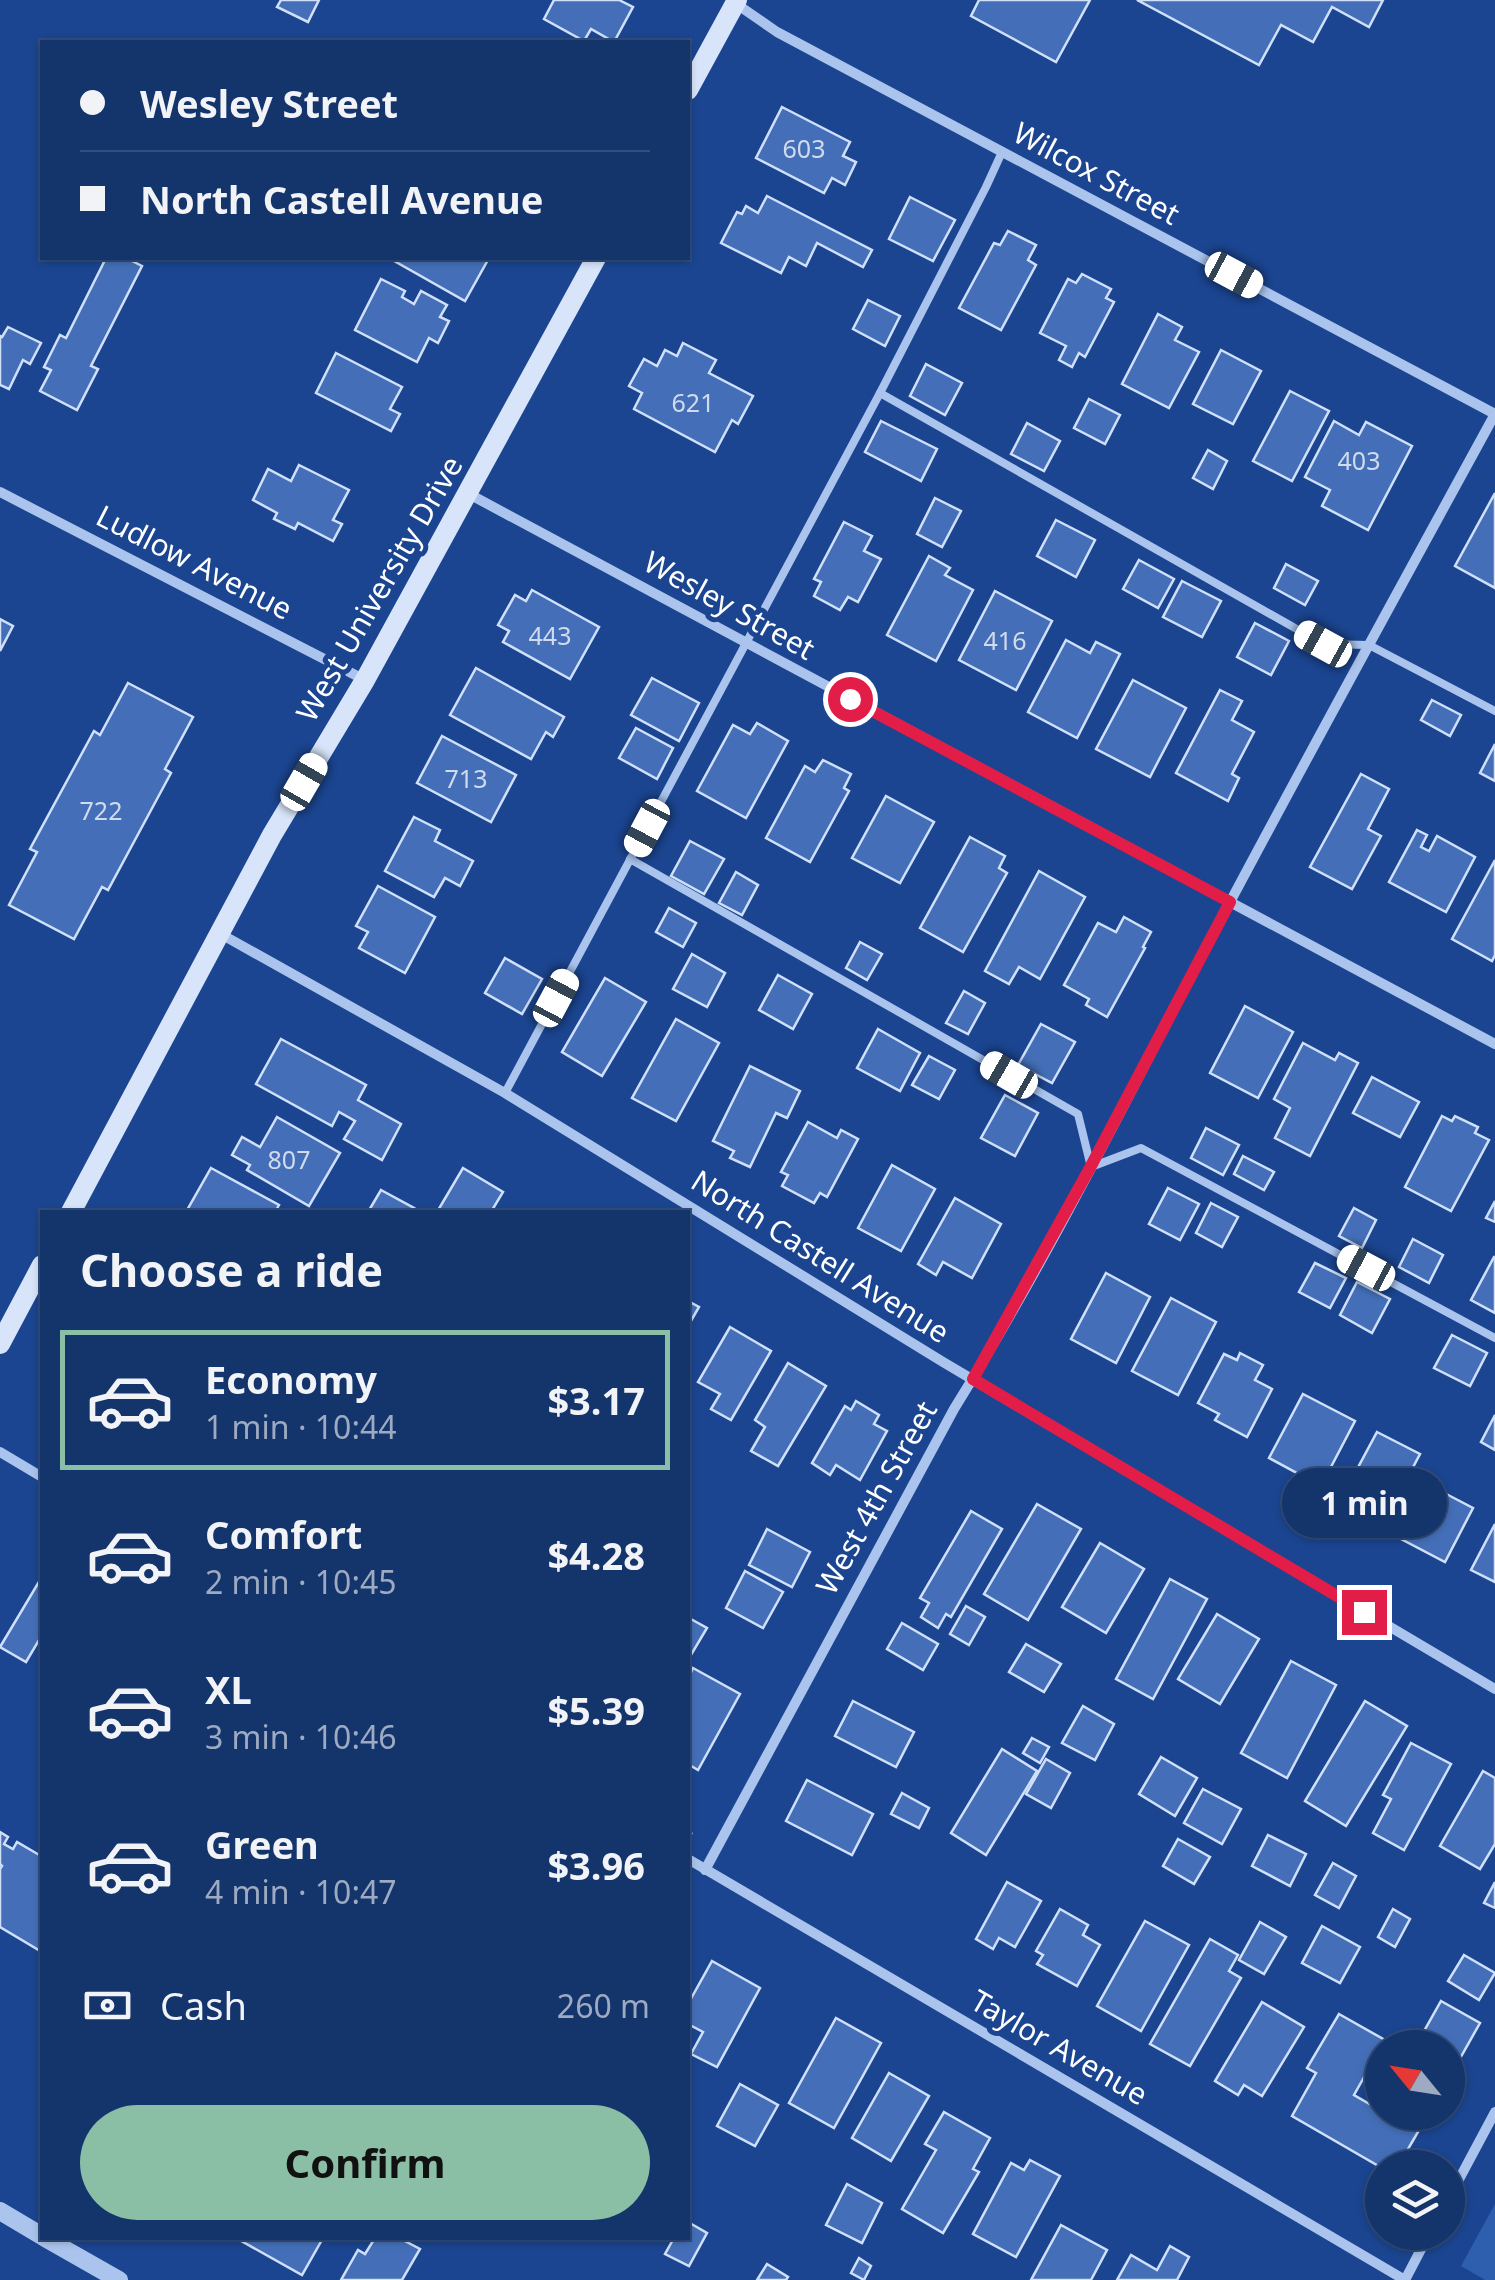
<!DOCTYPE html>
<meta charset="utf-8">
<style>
:root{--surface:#14346c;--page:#213f74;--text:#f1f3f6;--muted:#9daac2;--line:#334f7f;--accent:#8abfa5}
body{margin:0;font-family:"Noto Sans",sans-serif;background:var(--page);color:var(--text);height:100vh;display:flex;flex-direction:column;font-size:38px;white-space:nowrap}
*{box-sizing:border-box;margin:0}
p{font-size:32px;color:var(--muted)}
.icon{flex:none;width:55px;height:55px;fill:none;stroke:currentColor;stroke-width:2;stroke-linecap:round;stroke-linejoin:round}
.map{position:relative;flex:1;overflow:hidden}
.sheet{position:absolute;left:40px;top:1210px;width:650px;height:1030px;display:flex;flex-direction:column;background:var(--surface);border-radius:0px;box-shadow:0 2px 8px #0004,0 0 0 2px var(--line)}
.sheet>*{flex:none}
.guide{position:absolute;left:40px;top:40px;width:650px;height:220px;border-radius:0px;box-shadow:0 2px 8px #0004,0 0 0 2px var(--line);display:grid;align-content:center;height:220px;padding:0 40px;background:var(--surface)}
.needle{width:65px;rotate:300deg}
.controls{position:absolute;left:1365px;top:2030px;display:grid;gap:20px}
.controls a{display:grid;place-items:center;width:100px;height:100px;border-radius:50%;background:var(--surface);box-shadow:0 2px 8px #0004,0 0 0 2px var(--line);font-size:50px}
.end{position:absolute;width:45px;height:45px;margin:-22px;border:12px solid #e11d48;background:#fff;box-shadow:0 0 0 5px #fff}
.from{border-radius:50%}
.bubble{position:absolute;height:70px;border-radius:35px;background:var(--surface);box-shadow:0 2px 8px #0004,0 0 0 2px var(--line);font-size:32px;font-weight:700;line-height:70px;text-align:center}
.car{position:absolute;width:30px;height:60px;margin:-30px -15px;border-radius:12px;box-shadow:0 0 8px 2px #0007;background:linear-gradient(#fff 24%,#345 0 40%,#fff 0 76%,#345 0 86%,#fff 0)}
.guide b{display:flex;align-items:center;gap:35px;height:95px;font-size:38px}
.guide b+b{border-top:2px solid var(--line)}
.guide i{width:25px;height:25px;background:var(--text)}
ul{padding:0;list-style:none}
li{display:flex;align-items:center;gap:30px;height:140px;margin:0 20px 15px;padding:0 20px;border:5px solid transparent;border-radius:0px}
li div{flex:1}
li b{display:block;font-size:38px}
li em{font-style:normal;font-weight:700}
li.on{border-color:var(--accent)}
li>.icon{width:90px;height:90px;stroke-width:1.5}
h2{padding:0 40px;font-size:45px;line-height:120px}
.pay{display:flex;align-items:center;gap:25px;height:110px;padding:0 40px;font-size:38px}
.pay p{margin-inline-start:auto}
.action{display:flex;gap:20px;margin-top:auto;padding:20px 40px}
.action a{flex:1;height:115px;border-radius:60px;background:var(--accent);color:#111;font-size:40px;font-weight:700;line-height:115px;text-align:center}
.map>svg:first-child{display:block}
</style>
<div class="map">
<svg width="1495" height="2280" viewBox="0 0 1495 2280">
<rect width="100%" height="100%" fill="#1b4590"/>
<!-- green -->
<path fill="#2e5eae" d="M1495,2204V2280H1485L1461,2266Z"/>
<!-- building -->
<g fill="#446fb8" stroke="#d0e0fa" stroke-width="2.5">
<path d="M281,0H319L308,22L277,7Z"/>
<path d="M554,0H619L633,7L614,42L591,29L584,41L544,19Z"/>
<path d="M979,0H1090L1056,62L971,16Z"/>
<path d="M1137,0H1383L1369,27L1332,7L1313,42L1281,25L1259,65Z"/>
<path d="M782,107L850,142L843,156L856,162L845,185L832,178L824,193L756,158Z"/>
<path d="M767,196L872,250L863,267L817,243L806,266L789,257L781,273L721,243L737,212L742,214L746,206L758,213Z"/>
<path d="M910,197L955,220L933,261L889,239Z"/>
<path d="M1008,231L1036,245L1028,260L1036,265L1001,330L959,308L994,243L1000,245Z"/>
<path d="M106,258H126L142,266L91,366L98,369L77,410L40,391L51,370L44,367L60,335L66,338Z"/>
<path d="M389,258H489L465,301Z"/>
<path d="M1082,274L1111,289L1106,298L1114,302L1085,357L1079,353L1072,367L1059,360L1066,346L1040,333L1068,279L1076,283Z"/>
<path d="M381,279L405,291L402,297L414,304L421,291L447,305L440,317L449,321L438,343L429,338L417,362L355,330Z"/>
<path d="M868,300L900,316L885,346L853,329Z"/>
<path d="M1158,314L1182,327L1175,340L1199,352L1169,408L1122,384Z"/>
<path d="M8,327L41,343L30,364L23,360L9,389L0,385V336L2,337Z"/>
<path d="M683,343L716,360L709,373L753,396L738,424L732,420L715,452L634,409L642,393L629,386L644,359L657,366L665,350L677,356Z"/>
<path d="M1221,350L1261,371L1233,424L1193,404Z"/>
<path d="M336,353L402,387L390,409L400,414L391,431L316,393Z"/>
<path d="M926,364L962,383L945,415L910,396Z"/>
<path d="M1290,391L1329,411L1292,481L1253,461Z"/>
<path d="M1089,399L1120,415L1105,444L1074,428Z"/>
<path d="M881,421L937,449L921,481L865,452Z"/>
<path d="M1334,421L1359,435L1366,422L1412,446L1368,530L1322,506L1330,490L1305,477Z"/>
<path d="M1027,423L1060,441L1044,471L1011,454Z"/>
<path d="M1208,450L1227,461L1213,489L1193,478Z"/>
<path d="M299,465L349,490L333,520L342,524L333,541L298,523L295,529L274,519L277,513L253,500L268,469L291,481Z"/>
<path d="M1495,493V588L1455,566Z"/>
<path d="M935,498L961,511L942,547L917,534Z"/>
<path d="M1056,520L1095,540L1076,577L1037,556Z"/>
<path d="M844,522L872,536L864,551L881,559L858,602L848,597L840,610L814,596L821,582L814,579Z"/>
<path d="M929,556L950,568L945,575L973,590L936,661L887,635Z"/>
<path d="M1139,560L1174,579L1158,608L1123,589Z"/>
<path d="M1286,564L1318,581L1305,605L1274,588Z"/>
<path d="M1182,581L1221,601L1202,637L1163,617Z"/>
<path d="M532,590L599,627L570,679L503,642L509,631L498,625L515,595L526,601Z"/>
<path d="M995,591L1052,621L1016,690L959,660Z"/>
<path d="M0,619L13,626L0,651Z"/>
<path d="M1255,623L1289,641L1271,675L1237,657Z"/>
<path d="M1066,640L1090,653L1096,642L1120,654L1077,738L1028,712Z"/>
<path d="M476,668L564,717L553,737L546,732L531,759L450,715Z"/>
<path d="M652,678L699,703L679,741L631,715Z"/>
<path d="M1133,680L1186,708L1150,777L1096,749Z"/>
<path d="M128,683L193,717L165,769L171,773L108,890L102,887L74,939L9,905L37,852L30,849L94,731L100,735Z"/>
<path d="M1220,690L1242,701L1232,720L1254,732L1232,774L1239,778L1228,801L1176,773Z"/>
<path d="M1432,700L1461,715L1450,736L1421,720Z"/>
<path d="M757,723L788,741L746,818L697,791L733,725L750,734Z"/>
<path d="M636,728L673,748L657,779L619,758Z"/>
<path d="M442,736L516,775L491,822L417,783Z"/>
<path d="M1495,744V781L1480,773Z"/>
<path d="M823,760L851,774L844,788L849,791L810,862L766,838L805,766L815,772Z"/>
<path d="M1361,774L1389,789L1368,829L1381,836L1352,889L1310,867Z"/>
<path d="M886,796L934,822L900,883L852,858Z"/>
<path d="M414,817L440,830L435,841L473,861L460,886L445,878L434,897L385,871Z"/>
<path d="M1417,830L1427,835L1421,847L1429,851L1437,836L1475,857L1446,912L1389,882Z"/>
<path d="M970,837L1005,856L999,868L1007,873L963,952L920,928Z"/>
<path d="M690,841L724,859L704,894L671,876Z"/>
<path d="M1495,860V955L1492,961L1452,939Z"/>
<path d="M1039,871L1085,897L1040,979L1019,967L1009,984L985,971Z"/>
<path d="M736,872L758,885L742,915L719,903Z"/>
<path d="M378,886L435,917L405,973L359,948L368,932L356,926Z"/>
<path d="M669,908L696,923L683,947L656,932Z"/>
<path d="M1124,917L1151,932L1143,947L1145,948L1107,1017L1086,1005L1089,999L1064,985L1098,923L1116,932Z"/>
<path d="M860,942L882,954L867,980L846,968Z"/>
<path d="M692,954L725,973L707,1007L673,989Z"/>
<path d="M505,958L542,979L522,1014L485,993Z"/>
<path d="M778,975L812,994L793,1029L759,1010Z"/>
<path d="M605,978L646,1002L602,1076L562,1052Z"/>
<path d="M964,991L985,1003L968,1034L946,1023Z"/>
<path d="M1245,1006L1293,1032L1258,1098L1210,1073Z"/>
<path d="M676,1019L719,1043L676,1121L632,1098Z"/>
<path d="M1041,1024L1075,1042L1052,1083L1018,1065Z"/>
<path d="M878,1029L920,1053L900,1091L857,1068Z"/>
<path d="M281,1039L366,1085L358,1100L401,1124L382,1160L344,1139L355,1121L339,1112L332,1126L256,1084Z"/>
<path d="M1303,1043L1335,1060L1339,1053L1358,1063L1310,1156L1275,1138L1290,1108L1274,1099Z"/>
<path d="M929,1056L955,1070L939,1099L912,1085Z"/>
<path d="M750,1066L800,1091L787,1118L776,1113L750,1167L730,1158L734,1151L713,1141Z"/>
<path d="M1372,1077L1419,1102L1400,1137L1353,1113Z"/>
<path d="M1005,1095L1038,1113L1015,1156L981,1138Z"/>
<path d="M1442,1116L1452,1121L1455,1116L1478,1127L1475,1133L1489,1140L1451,1211L1405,1187Z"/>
<path d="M277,1117L340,1153L309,1206L247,1170L250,1165L232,1155L242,1137L260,1147Z"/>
<path d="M808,1122L837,1138L841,1130L858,1139L827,1197L820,1193L814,1203L782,1186L788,1175L781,1172Z"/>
<path d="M1206,1128L1239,1145L1223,1175L1191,1158Z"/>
<path d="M1243,1156L1274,1172L1264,1190L1234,1174Z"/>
<path d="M892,1165L935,1189L901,1251L858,1228Z"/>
<path d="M211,1168L279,1205L275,1212H186Z"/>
<path d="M463,1168L503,1192L491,1212H437Z"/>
<path d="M1168,1188L1199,1204L1180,1240L1149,1224Z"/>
<path d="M381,1190L414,1208L411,1212H368Z"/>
<path d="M955,1198L1001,1224L972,1278L943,1262L936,1275L918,1264Z"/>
<path d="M1495,1201V1222L1486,1218Z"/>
<path d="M1211,1203L1238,1217L1222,1247L1196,1233Z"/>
<path d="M1354,1208L1376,1220L1362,1248L1339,1236Z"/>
<path d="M1413,1239L1443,1255L1429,1283L1399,1267Z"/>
<path d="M1494,1257H1495V1313L1471,1300Z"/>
<path d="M1315,1263L1346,1278L1330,1308L1299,1292Z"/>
<path d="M1106,1273L1150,1297L1116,1363L1071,1339Z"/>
<path d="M1357,1282L1390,1299L1372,1333L1340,1315Z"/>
<path d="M1171,1298L1216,1322L1178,1395L1132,1371Z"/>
<path d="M688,1301L699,1307L688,1326Z"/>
<path d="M730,1327L771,1351L731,1420L711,1409L720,1394L698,1382Z"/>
<path d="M1452,1335L1487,1353L1470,1386L1434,1368Z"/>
<path d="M1240,1353L1263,1365L1255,1380L1272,1389L1247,1437L1215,1420L1219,1414L1198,1403L1224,1354L1237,1360Z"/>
<path d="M788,1363L826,1386L778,1466L751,1451L765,1427L755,1420Z"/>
<path d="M1303,1394L1355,1421L1321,1486L1269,1458Z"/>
<path d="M856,1401L879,1415L874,1424L887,1431L860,1480L836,1465L830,1475L812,1463L845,1406L851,1410Z"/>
<path d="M1495,1415V1450L1481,1442Z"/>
<path d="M1377,1432L1420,1454L1383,1524L1340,1501Z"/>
<path d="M1429,1485L1473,1508L1445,1562L1401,1539Z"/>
<path d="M1037,1504L1081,1529L1028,1620L984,1594Z"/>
<path d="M971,1511L1002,1529L951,1617L946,1614L938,1628L921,1617L929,1603L920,1598Z"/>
<path d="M1495,1524V1582L1471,1570Z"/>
<path d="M767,1529L810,1552L792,1587L749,1565Z"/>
<path d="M1100,1543L1144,1569L1106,1633L1062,1607Z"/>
<path d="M745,1571L783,1592L763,1628L726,1608Z"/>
<path d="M1170,1579L1207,1599L1153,1699L1116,1679Z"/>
<path d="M40,1580L42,1582V1642L39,1640L26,1662L0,1647Z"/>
<path d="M966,1606L985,1617L969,1645L950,1634Z"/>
<path d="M1217,1614L1259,1639L1220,1704L1178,1679Z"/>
<path d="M689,1618L707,1628L688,1660V1621Z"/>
<path d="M902,1623L938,1644L923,1670L887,1649Z"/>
<path d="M1026,1644L1061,1664L1044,1692L1009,1672Z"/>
<path d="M1291,1661L1336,1685L1287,1778L1241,1753Z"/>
<path d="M693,1668L740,1694L698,1770L688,1764V1679Z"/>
<path d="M853,1701L914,1732L896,1767L835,1736Z"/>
<path d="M1365,1701L1407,1726L1346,1826L1305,1801Z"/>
<path d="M1083,1706L1114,1724L1095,1760L1062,1743Z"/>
<path d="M1032,1738L1049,1747L1040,1763L1023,1753Z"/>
<path d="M1411,1743L1451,1764L1404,1850L1373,1833L1391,1799L1383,1795Z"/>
<path d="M1002,1749L1037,1771L986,1855L951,1833Z"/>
<path d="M1161,1757L1197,1778L1175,1816L1139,1794Z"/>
<path d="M1046,1759L1070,1773L1051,1808L1026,1794Z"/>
<path d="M1483,1771L1495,1778V1844L1480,1869L1440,1846Z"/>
<path d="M807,1780L873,1814L852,1855L786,1821Z"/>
<path d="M1203,1789L1241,1809L1222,1844L1184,1823Z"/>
<path d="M902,1793L929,1808L919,1828L891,1814Z"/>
<path d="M0,1832L8,1837L4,1844L13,1849L17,1842L41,1856L42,1853V1952L0,1927V1869L2,1866L0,1864Z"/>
<path d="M1268,1835L1306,1854L1290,1886L1252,1866Z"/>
<path d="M1178,1839L1210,1857L1194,1884L1163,1866Z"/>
<path d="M1333,1863L1356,1876L1339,1908L1315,1895Z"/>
<path d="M1007,1882L1041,1901L1015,1947L999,1938L993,1949L976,1939Z"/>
<path d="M1495,1882V1908L1484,1903Z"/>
<path d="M1060,1909L1088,1925L1083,1935L1100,1945L1077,1986L1037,1964L1043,1955L1036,1951Z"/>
<path d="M1393,1909L1410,1919L1395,1947L1378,1937Z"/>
<path d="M1145,1921L1189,1945L1141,2031L1097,2006Z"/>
<path d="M1260,1922L1286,1937L1264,1974L1239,1960Z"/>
<path d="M1322,1926L1360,1947L1340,1983L1302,1963Z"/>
<path d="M1210,1939L1238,1955L1229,1971L1241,1978L1190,2066L1150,2044Z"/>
<path d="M1464,1955L1495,1973L1479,2000L1448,1981Z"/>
<path d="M712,1961L760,1988L717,2067L691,2054L703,2032L688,2024V2004Z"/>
<path d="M1441,2001L1480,2023L1458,2062L1448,2056V2048H1433L1419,2040Z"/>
<path d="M1262,2002L1304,2027L1262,2096L1244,2085L1238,2095L1215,2081Z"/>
<path d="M1339,2014L1385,2040L1354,2095L1418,2132L1397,2168H1382L1292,2116L1316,2073L1307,2068Z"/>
<path d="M836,2018L881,2043L834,2128L789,2103Z"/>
<path d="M889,2073L929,2096L891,2161L852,2138Z"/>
<path d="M740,2084L778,2105L755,2146L717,2126Z"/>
<path d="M944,2112L990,2138L973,2169L979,2172L943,2233L902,2209L936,2150L925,2144Z"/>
<path d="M1030,2160L1060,2176L1016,2257L973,2234L1011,2163L1024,2170Z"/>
<path d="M847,2184L882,2203L862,2243L826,2225Z"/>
<path d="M688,2222L707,2233L689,2266L665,2254L674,2238H688Z"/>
<path d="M1061,2225L1107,2250L1091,2280H1031Z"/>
<path d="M236,2238H323L302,2275Z"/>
<path d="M375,2238H399L420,2249L402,2280H341L358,2250L365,2254Z"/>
<path d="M1170,2246L1189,2257L1177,2280H1117L1131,2255L1157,2270Z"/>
<path d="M859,2258L871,2266L864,2280L851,2273Z"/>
<path d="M767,2264L788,2277L786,2280H757Z"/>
</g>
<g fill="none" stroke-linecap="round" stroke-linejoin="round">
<!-- path -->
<path stroke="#aac4ee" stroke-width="6" stroke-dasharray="5 8" stroke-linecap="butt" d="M688,1836L693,1827"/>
<!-- service -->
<g stroke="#aac4ee" stroke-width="8">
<path d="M880,393L1323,644L1369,645L1495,711"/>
<path d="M630,859L1078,1114L1091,1167L1141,1148L1495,1338"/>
<path d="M505,1093L880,393L986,187L1002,152"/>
</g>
<!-- minor -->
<g stroke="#aac4ee" stroke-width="10">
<path d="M735,3L777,32L1495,414"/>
<path d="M0,492L365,680"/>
<path d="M469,494L1495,1044"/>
<path d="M219,933L505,1093L943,1362L1495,1689"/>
<path d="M0,1452L42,1477"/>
<path d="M688,1859L1405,2280"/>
<path d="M705,1870L954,1409C1049,1257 1128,1096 1211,938C1304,762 1400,588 1495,414"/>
<path d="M1448,2200L1495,2112"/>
<path d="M1405,2280L1430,2232"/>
</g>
<!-- tertiary -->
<g stroke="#aac4ee" stroke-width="18">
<path d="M0,2211L42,2236"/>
<path d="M45,2238L119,2280"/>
</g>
<!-- secondary -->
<g stroke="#d7e4fa" stroke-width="20">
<path d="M688,90L737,0"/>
<path d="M71,1212L272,835L365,680L596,258"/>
<path d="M0,1344L42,1265"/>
</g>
</g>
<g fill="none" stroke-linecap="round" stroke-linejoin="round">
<!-- route -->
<path stroke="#e11d48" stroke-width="12" d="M850,699L1230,902L1091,1166L973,1379L1364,1612"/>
</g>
<g text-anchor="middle" stroke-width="10" stroke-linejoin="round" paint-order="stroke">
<!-- number labels -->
<g font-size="25" fill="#d0dbed">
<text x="804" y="158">603</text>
<text x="693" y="412">621</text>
<text x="1359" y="470">403</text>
<text x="550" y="645">443</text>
<text x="1005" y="650">416</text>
<text x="466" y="788">713</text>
<text x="101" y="820">722</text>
<text x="289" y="1169">807</text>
</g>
<!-- street labels -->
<g font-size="30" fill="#fff" stroke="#1b4590">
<text transform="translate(1096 174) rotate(28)" y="10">Wilcox Street</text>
<text transform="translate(194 563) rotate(27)" y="10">Ludlow Avenue</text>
<text transform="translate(380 589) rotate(-60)" y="10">West University Drive</text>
<text transform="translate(729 606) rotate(29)" y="10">Wesley Street</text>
<text transform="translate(820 1257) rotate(32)" y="10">North Castell Avenue</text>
<text transform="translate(877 1498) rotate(-61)" y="10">West 4th Street</text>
<text transform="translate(1059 2048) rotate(30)" y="10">Taylor Avenue</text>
</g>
</g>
</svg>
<div class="controls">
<a><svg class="needle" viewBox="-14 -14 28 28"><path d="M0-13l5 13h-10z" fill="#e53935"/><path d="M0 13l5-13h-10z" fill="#9daac2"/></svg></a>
<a><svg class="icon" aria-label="layers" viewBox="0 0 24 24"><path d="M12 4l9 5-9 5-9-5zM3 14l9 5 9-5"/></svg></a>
</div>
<i class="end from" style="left:850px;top:699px"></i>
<i class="end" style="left:1364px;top:1612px"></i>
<div class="bubble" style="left:1282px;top:1468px;width:165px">1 min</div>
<i class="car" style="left:1234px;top:275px;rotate:118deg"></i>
<i class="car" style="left:1323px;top:644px;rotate:299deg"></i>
<i class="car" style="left:304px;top:782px;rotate:30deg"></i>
<i class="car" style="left:647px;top:828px;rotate:208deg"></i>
<i class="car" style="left:556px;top:998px;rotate:28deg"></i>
<i class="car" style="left:1009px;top:1075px;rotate:300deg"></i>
<i class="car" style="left:1366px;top:1268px;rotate:298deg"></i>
<div class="guide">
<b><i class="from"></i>Wesley Street</b>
<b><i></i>North Castell Avenue</b>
</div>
<section class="sheet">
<h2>Choose a ride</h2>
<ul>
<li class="on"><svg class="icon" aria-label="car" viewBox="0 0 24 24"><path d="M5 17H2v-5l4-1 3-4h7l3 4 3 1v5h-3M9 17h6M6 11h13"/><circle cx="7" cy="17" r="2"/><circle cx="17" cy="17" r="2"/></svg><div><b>Economy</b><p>1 min · 10:44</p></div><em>$3.17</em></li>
<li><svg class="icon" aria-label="car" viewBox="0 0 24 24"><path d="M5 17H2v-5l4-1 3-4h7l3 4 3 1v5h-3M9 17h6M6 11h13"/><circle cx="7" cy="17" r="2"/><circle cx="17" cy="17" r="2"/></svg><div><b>Comfort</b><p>2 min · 10:45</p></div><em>$4.28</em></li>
<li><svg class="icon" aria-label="car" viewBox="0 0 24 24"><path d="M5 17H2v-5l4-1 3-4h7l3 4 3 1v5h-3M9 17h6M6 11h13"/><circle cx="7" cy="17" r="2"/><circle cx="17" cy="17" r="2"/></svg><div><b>XL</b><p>3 min · 10:46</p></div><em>$5.39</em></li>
<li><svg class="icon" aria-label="car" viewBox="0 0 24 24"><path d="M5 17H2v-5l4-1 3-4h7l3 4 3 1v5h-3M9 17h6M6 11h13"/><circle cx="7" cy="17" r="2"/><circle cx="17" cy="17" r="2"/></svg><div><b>Green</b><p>4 min · 10:47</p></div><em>$3.96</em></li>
</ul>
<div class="pay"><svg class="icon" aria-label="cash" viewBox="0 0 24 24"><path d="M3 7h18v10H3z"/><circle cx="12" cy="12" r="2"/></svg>Cash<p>260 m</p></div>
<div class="action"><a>Confirm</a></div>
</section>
</div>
